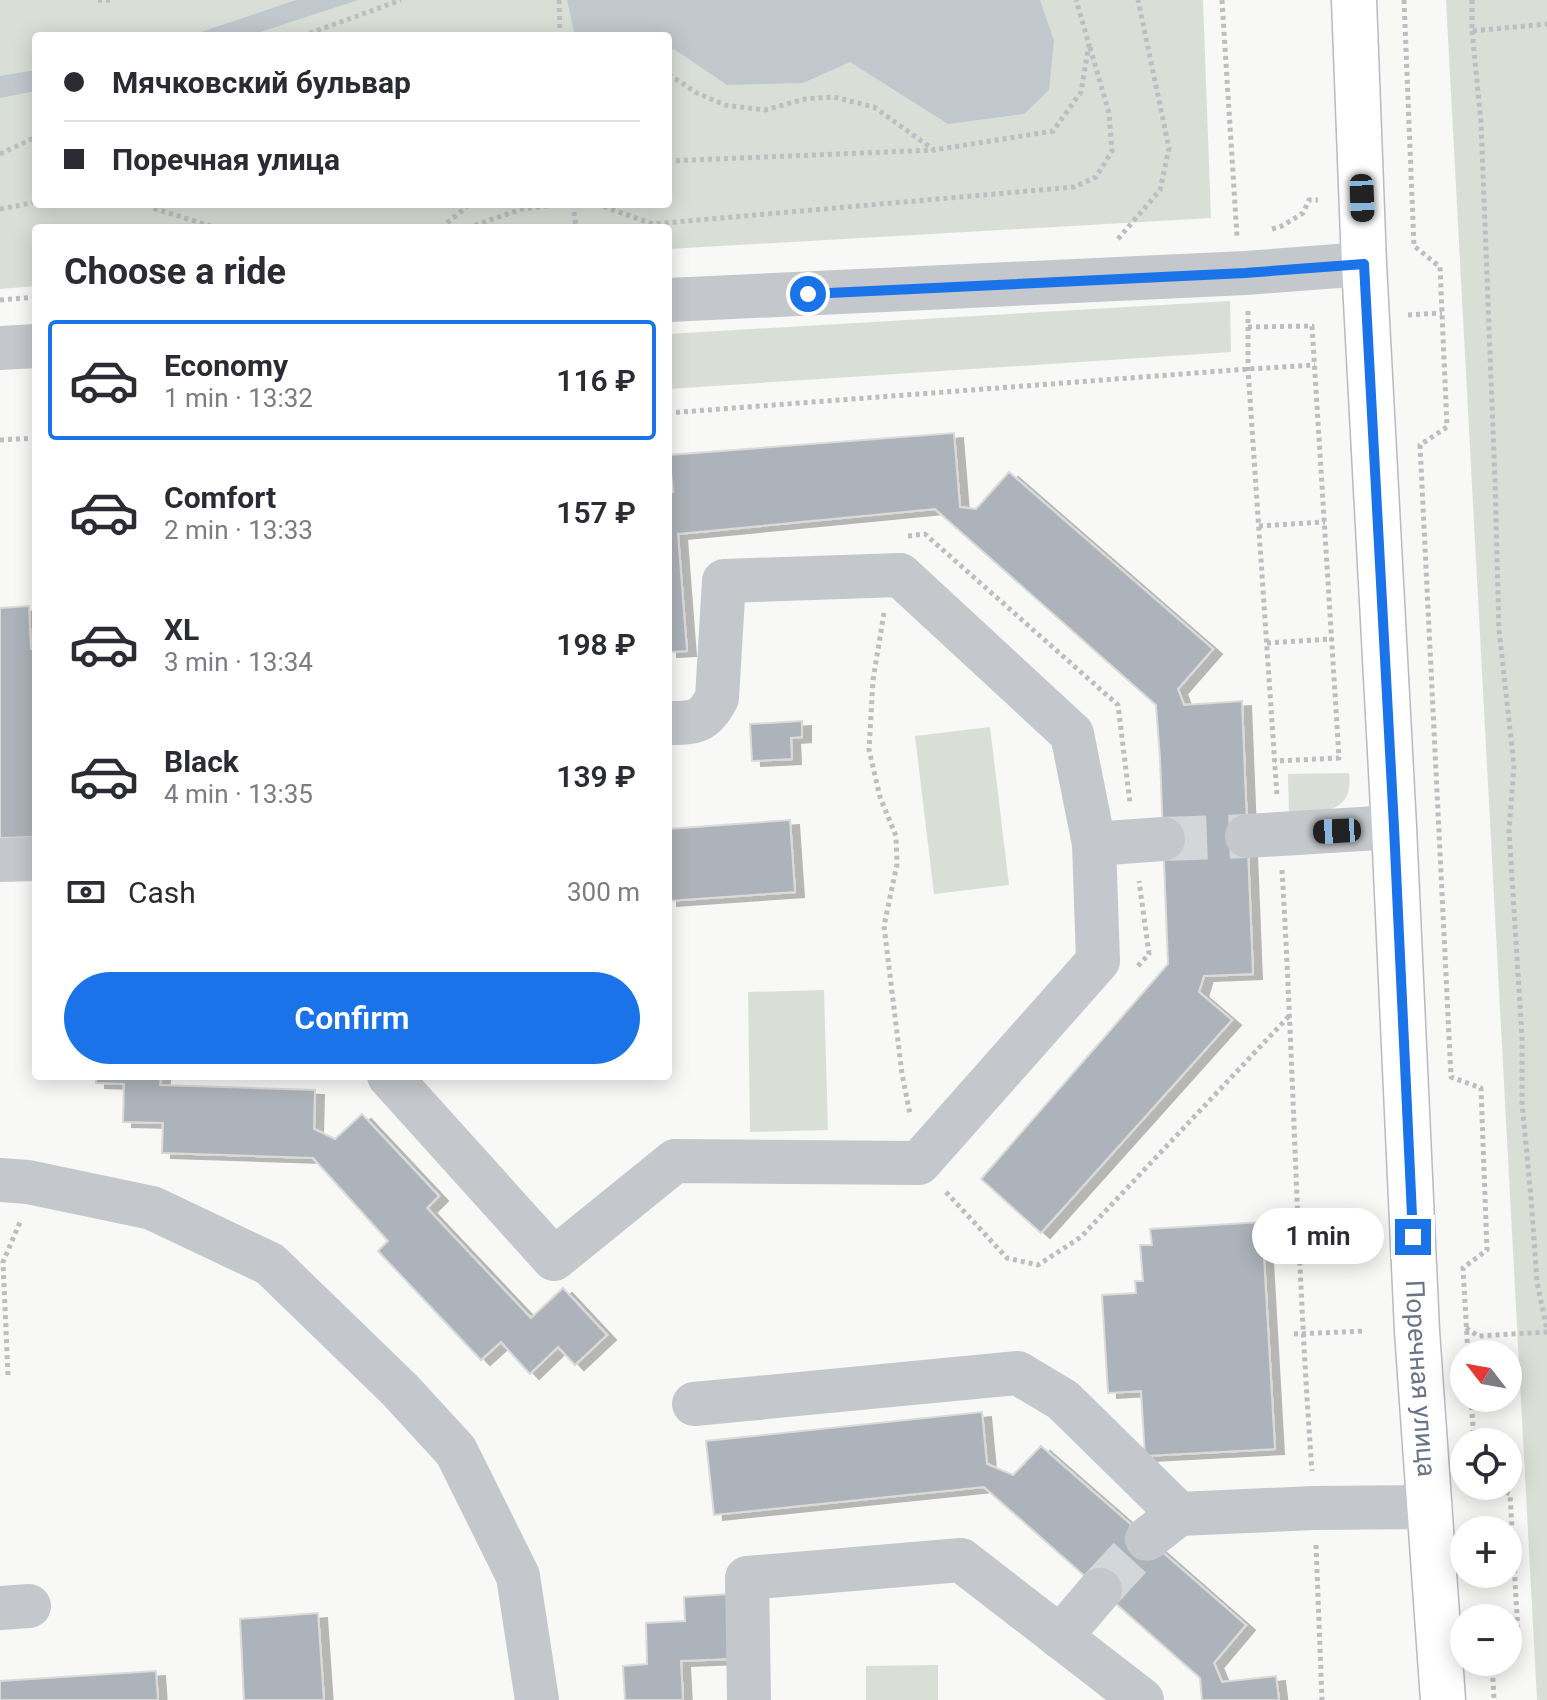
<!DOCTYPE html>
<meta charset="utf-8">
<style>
:root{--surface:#fff;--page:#f2f2f3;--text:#2b2b33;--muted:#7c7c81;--line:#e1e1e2;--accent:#1a73e8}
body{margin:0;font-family:Roboto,sans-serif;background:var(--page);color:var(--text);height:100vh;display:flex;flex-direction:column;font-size:30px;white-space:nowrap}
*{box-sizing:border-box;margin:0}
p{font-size:26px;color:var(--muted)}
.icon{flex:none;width:44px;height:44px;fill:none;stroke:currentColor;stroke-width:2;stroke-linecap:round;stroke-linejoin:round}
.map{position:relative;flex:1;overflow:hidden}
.details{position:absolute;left:32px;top:224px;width:640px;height:856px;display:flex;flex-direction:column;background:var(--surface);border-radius:8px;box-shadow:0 4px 20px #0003}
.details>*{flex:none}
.guide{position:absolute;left:32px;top:32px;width:640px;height:176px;border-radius:8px;box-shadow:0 4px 20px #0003;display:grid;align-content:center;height:176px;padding:0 32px;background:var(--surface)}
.needle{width:52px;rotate:301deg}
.buttons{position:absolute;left:1450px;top:1340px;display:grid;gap:16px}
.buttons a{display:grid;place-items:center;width:72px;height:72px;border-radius:50%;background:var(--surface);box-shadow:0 4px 20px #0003;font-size:40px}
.end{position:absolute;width:36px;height:36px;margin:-18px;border:10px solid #1a73e8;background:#fff;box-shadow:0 0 0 4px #fff}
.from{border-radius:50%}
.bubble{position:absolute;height:56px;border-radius:28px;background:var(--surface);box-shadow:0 4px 20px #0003;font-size:26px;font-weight:600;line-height:56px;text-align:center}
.car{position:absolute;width:24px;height:48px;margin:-24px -12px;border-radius:10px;box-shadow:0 0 6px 2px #0007;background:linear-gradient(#222 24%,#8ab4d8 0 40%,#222 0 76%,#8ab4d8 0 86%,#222 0)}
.guide b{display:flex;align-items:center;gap:28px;height:76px;font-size:30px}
.guide b+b{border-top:2px solid var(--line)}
.guide i{width:20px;height:20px;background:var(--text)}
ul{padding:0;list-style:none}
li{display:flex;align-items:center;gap:24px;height:120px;margin:0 16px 12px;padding:0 16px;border:4px solid transparent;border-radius:8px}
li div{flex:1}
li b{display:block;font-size:30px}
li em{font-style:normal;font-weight:600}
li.active{border-color:var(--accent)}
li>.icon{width:72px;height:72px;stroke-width:1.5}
h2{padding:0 32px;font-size:36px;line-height:96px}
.pay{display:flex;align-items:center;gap:20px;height:88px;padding:0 32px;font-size:30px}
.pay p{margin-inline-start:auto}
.primary-button{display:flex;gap:16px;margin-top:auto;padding:16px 32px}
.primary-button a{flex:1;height:92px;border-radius:48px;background:var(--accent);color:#fff;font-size:32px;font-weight:600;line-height:92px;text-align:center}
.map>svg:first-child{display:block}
</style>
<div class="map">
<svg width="1547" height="1700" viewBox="0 0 1547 1700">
<defs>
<filter id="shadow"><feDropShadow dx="9" dy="5" stdDeviation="0" flood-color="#0004"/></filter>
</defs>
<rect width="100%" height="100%" fill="#f8f8f6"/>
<!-- green -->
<g fill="#d9dfd7" fill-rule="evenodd">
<path d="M0,0H1203L1211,218L668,249V228H36V286L0,289ZM36,36H668V204H36Z"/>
<path d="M1446,0H1547V1700H1537Z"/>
<path d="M1230,301L1231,352L668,389V334Z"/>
<path d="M990,727L1009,885L934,894L915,736Z"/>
<path d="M1349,773C1354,816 1321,810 1289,815L1288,774Z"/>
<path d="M824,990L828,1130L750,1132L748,992Z"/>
<path d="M938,1665V1700H866V1666Z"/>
</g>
<!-- water -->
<g fill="#c0c7cd">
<path d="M296,0H358L248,36H189Z"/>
<path d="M567,0H1040L1054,41L1049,90L1024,114L948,124L850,62L803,83L727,85L674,49L668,51V36H575Z"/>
<path d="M36,70V91L0,98V76Z"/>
</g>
<!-- building -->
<g fill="#adb3ba" stroke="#dadad8" stroke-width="2" filter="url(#shadow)">
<path d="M954,433L960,507L976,509L1009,472L1213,649L1178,689L1184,705L1242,701L1253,974L1204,976L1199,992L1232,1020L1041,1233L981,1179L1168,964L1160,758L1156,705L935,509L678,534L687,651L668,652V493L673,492L669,455Z"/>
<path d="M29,606L31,649H36V837L0,838V608Z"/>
<path d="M802,721V737L791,738L792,759L752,761L750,724Z"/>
<path d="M790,820L795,892L668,901V829Z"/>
<path d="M96,1076H161L160,1085L315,1090L314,1129L335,1139L362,1114L439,1196L427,1208L531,1318L563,1288L607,1335L575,1365L558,1347L530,1374L501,1342L481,1360L378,1251L388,1241L313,1158L162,1153L163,1123L123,1122L124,1084L96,1083Z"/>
<path d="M1262,1222L1275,1449L1145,1456L1141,1391L1108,1393L1102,1295L1136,1293L1135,1281H1143L1140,1245H1152L1150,1229Z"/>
<path d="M982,1412L987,1464L1013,1475L1041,1446L1246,1625L1214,1663L1222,1682L1276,1676L1279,1700H1202L1200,1678L984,1487L714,1515L706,1441Z"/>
<path d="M729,1594L731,1659L681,1661L683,1700H625L623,1666L647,1664L646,1623L685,1621L684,1597Z"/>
<path d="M318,1613L324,1700H244L240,1619Z"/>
<path d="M156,1671L158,1700H0V1681Z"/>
</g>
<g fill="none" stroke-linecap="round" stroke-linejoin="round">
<!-- minor-tunnel -->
<g stroke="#d4d7da" stroke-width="44" stroke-dasharray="44 22" stroke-linecap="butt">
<path d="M1163,839L1247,836"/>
<path d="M1100,1590L1147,1539"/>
</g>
<defs>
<g id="major">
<path id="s1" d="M1354,0L1364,264L1394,827L1417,1331L1443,1700"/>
</g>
</defs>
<!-- major casing -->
<use href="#major" stroke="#b7babf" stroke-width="47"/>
<!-- path -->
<g stroke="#bcbec1" stroke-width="5" stroke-dasharray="4 4" stroke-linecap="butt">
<path d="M98,0H113"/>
<path d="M559,0L560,36"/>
<path d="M1222,0L1237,236"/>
<path d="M1404,0L1414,246L1440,267L1447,427L1420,445L1451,1077L1481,1088L1487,1250L1463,1268L1468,1354"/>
<path d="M1472,0V31L1547,24"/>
<path d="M1472,31L1481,122L1495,481L1499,630L1514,766L1509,831L1522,1037V1103L1531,1198L1537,1282L1547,1330"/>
<path d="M302,36L401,0"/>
<path d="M668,77L671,76L697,93L725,105L765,110L805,99L834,97L874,107L934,150L1053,131L1081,92L1089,44L1076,0"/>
<path d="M0,154L36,137"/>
<path d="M668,161L934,150"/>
<path d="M147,204L156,209L217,228"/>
<path d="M573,204L576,228"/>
<path d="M596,204L653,224L1074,187L1096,177L1112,151L1109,113L1089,44"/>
<path d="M0,209L36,202"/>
<path d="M441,228L470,204"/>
<path d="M467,228L522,209L562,204"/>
<path d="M1272,229L1282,226L1303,213L1309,200H1318"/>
<path d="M1118,239L1160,190L1169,148L1138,0"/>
<path d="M0,300L36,297"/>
<path d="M1248,311V369L1277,796"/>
<path d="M1408,315L1442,313"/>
<path d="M1248,327L1312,326L1339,758L1275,761"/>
<path d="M668,413L1248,369L1315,365"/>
<path d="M0,440L36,438"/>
<path d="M1259,526L1325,522"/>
<path d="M908,536L925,534L1118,705L1130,803"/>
<path d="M884,613L873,680L869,750L880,797L896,836L897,864L884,926L902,1074L910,1114"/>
<path d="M1267,643L1332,639"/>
<path d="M1282,870C1294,1070 1297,1271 1312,1471"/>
<path d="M1138,966L1149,954L1139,881"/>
<path d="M946,1192L1007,1258L1038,1265L1081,1237L1290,1015"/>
<path d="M1466,1328L1478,1336L1547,1332"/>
<path d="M1294,1334L1366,1331"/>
<path d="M8,1375L3,1262L20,1222"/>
<path d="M1471,1398L1474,1442"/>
<path d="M1491,1486L1510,1494L1518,1633L1508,1640"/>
<path d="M1316,1545L1322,1700"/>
<path d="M1492,1662L1494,1700"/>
</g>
<!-- minor -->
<g stroke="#c4c7cb" stroke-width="44">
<path d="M668,300L1245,273L1364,264"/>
<path d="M0,348L36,346"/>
<path d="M1247,836L1394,827"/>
<path d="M1094,844L1163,839"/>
<path d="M0,860L36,859"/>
<path d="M389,1076L554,1259L675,1161L919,1163L1098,961L1094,844L1072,734L900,575L724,581L717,698C704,723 695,723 668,723"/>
<path d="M0,1180L28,1182L152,1208L270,1264L400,1390L456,1451L518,1576L537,1700"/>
<path d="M694,1404L1018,1373L1063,1400L1179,1514L1314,1508L1430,1507"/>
<path d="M1147,1539L1179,1514"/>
<path d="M0,1608L29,1606"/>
<path d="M1060,1637L1100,1590"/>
<path d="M749,1700L747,1578L961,1560L1142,1700"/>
</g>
<!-- major -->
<use href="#major" stroke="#fff" stroke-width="44"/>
</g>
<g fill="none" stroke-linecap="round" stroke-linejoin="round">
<!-- route -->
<path stroke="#1a73e8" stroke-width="10" d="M808,294L1245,273L1364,264L1394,827L1413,1237"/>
</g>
<g text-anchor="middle" stroke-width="8" stroke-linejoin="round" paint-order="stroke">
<!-- street labels -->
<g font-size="26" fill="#697486" stroke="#fff">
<text dy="9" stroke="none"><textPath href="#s1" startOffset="1380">Поречная улица</textPath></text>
</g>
</g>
</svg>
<div class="buttons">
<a><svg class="needle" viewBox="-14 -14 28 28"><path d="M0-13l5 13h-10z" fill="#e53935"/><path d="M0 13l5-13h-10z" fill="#7c7c81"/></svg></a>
<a><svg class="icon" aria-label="locate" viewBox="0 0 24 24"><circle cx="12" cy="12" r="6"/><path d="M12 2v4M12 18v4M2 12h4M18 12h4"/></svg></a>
<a>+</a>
<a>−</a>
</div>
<i class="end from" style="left:808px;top:294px"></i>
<i class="end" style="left:1413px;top:1237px"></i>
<div class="bubble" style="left:1252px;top:1208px;width:132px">1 min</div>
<i class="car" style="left:1362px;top:198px;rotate:178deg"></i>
<i class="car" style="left:1337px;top:831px;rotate:267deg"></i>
<div class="guide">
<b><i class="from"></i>Мячковский бульвар</b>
<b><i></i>Поречная улица</b>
</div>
<section class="details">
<h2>Choose a ride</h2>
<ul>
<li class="active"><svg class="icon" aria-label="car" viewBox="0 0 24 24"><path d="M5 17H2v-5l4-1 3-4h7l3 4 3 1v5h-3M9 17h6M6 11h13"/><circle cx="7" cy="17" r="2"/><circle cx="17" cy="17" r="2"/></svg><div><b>Economy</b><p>1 min · 13:32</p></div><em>116 ₽</em></li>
<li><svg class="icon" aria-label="car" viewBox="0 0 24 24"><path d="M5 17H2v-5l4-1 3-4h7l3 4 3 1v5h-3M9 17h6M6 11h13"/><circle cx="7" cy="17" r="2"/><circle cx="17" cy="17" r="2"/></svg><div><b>Comfort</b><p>2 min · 13:33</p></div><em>157 ₽</em></li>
<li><svg class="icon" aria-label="car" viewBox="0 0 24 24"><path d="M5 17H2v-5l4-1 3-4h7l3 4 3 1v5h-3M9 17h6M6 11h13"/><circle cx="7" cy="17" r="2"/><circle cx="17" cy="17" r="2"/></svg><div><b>XL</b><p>3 min · 13:34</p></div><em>198 ₽</em></li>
<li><svg class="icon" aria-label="car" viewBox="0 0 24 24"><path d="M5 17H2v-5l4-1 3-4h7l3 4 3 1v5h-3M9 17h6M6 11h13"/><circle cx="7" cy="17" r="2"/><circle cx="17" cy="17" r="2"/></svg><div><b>Black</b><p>4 min · 13:35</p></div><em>139 ₽</em></li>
</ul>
<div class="pay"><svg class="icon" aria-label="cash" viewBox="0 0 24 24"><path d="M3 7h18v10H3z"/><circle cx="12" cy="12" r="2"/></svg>Cash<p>300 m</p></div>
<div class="primary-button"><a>Confirm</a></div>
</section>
</div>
